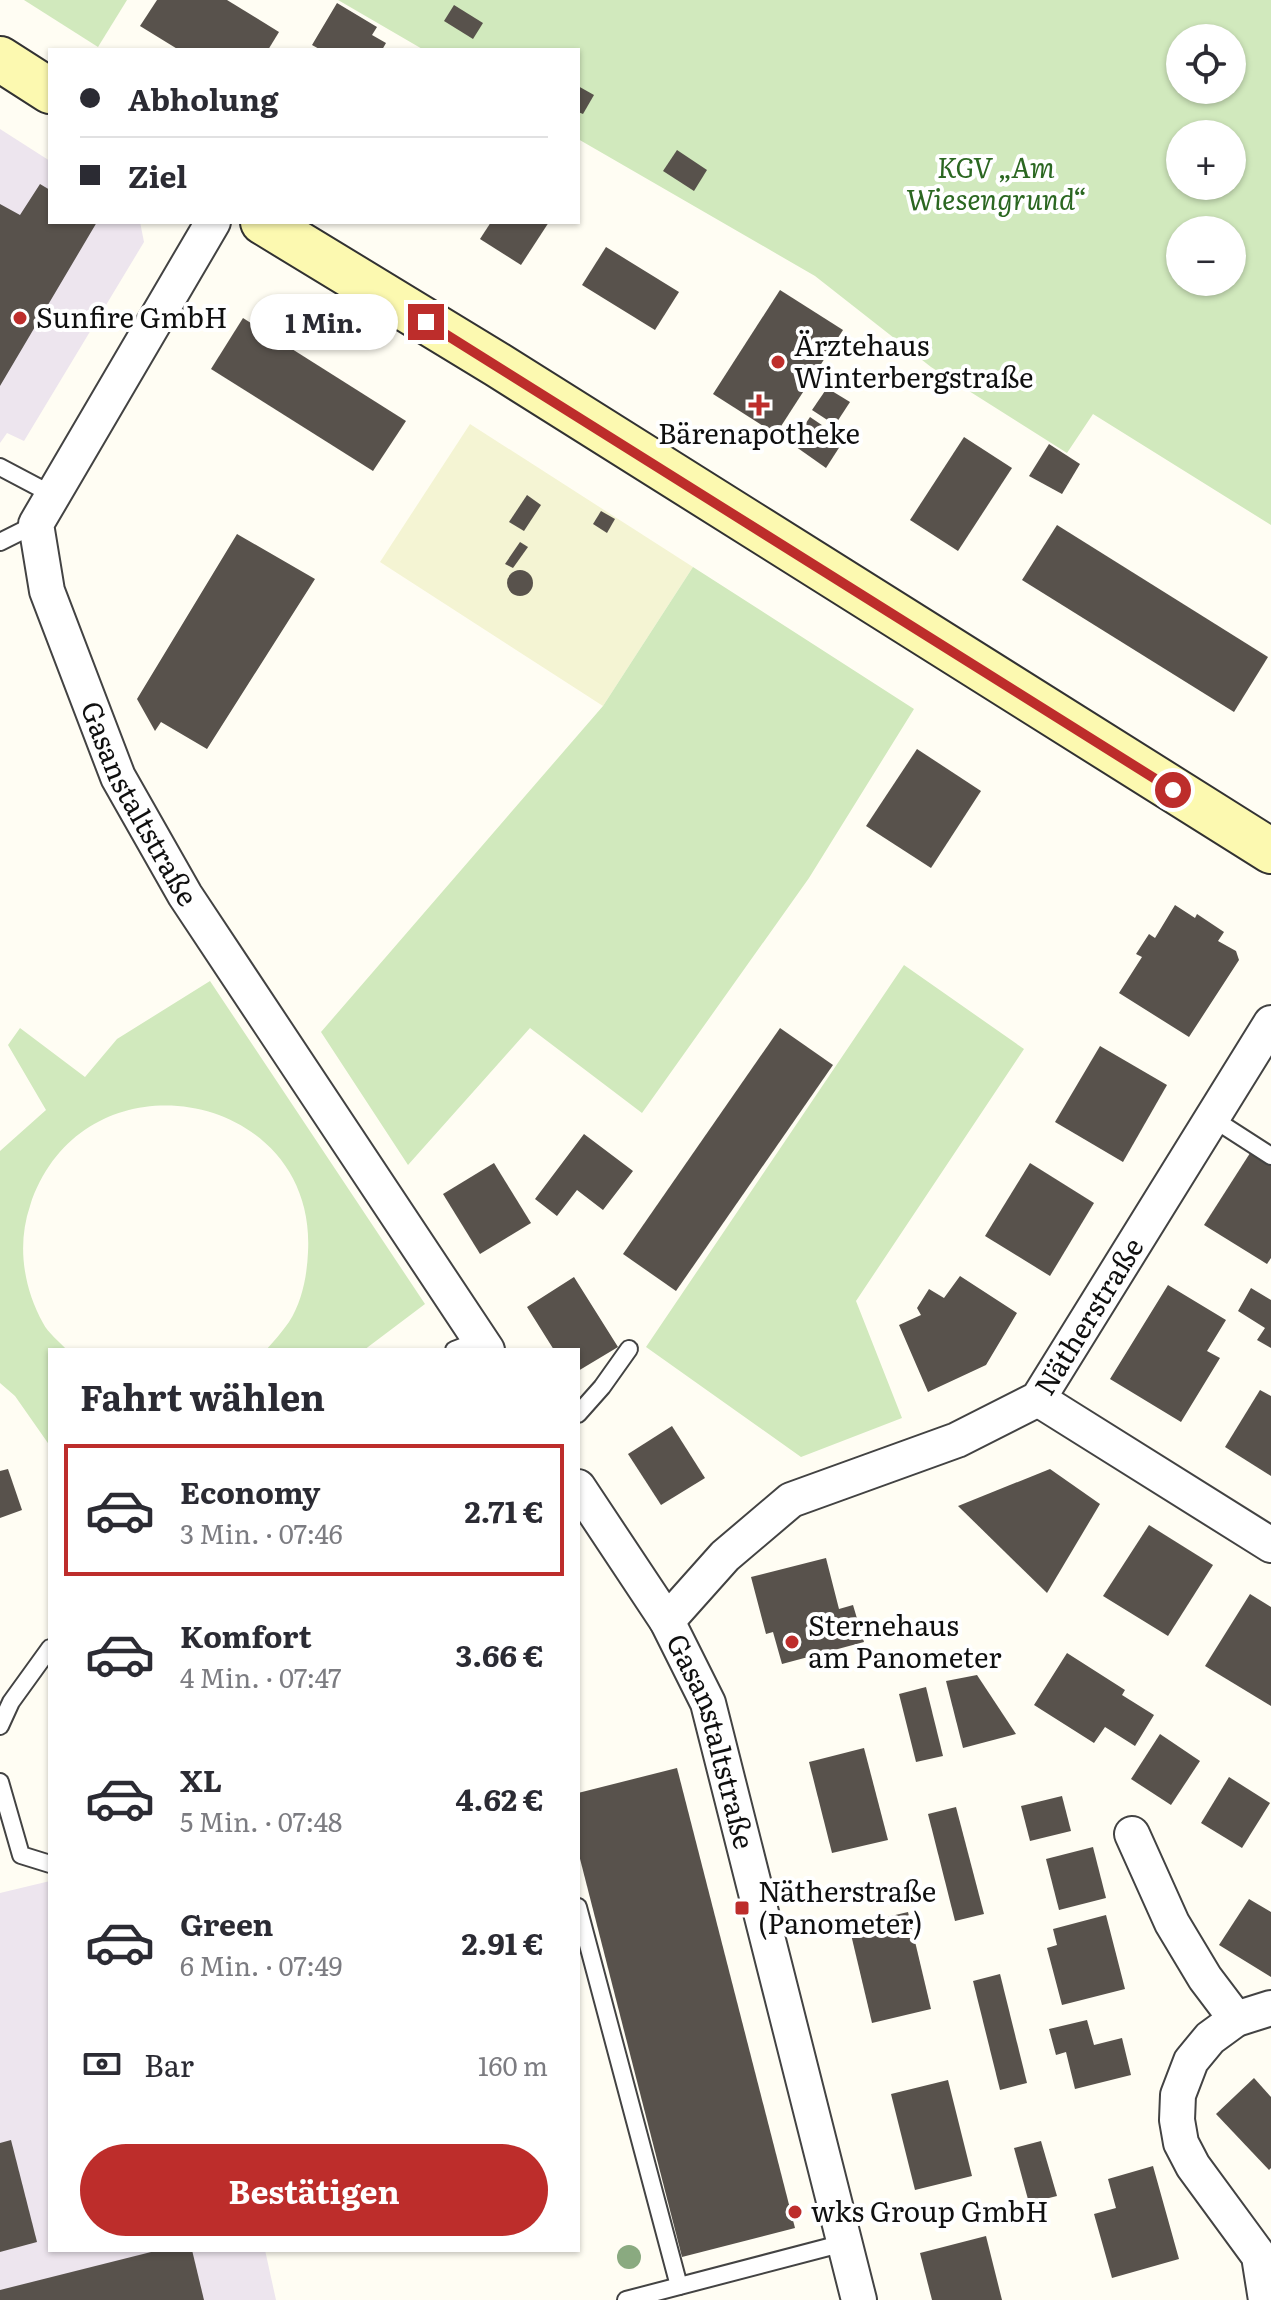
<!DOCTYPE html>
<html lang="de">
<meta charset="utf-8">
<style>
:root{--surface:#fff;--page:#f7f7f7;--text:#2b2b33;--muted:#7c7c81;--line:#e1e1e2;--accent:#bd2d2b}
body{margin:0;font-family:Literata,serif;background:var(--page);color:var(--text);height:100vh;display:flex;flex-direction:column;font-size:30px;white-space:nowrap}
*{box-sizing:border-box;margin:0}
p{font-size:26px;color:var(--muted)}
.icon{flex:none;width:44px;height:44px;fill:none;stroke:currentColor;stroke-width:2;stroke-linecap:round;stroke-linejoin:round}
.map{position:relative;flex:1;overflow:hidden}
.drawer{position:absolute;left:48px;top:1348px;width:532px;height:904px;display:flex;flex-direction:column;background:var(--surface);border-radius:0px;box-shadow:0 2px 6px #0004}
.drawer>*{flex:none}
.banner{position:absolute;left:48px;top:48px;width:532px;height:176px;border-radius:0px;box-shadow:0 2px 6px #0004;display:grid;align-content:center;height:176px;padding:0 32px;background:var(--surface)}
.controls{position:absolute;left:1166px;top:24px;display:grid;gap:16px}
.controls a{display:grid;place-items:center;width:80px;height:80px;border-radius:50%;background:var(--surface);box-shadow:0 2px 6px #0004;font-size:40px}
.end{position:absolute;width:36px;height:36px;margin:-18px;border:10px solid #bd2d2b;background:#fff;box-shadow:0 0 0 4px #fff}
.from{border-radius:50%}
.bubble{position:absolute;height:56px;border-radius:28px;background:var(--surface);box-shadow:0 2px 6px #0004;font-size:26px;font-weight:700;line-height:56px;text-align:center}
.banner b{display:flex;align-items:center;gap:28px;height:76px;font-size:30px}
.banner b+b{border-top:2px solid var(--line)}
.banner i{width:20px;height:20px;background:var(--text)}
ul{padding:0;list-style:none}
li{display:flex;align-items:center;gap:24px;height:132px;margin:0 16px 12px;padding:0 16px;border:4px solid transparent;border-radius:0px}
li div{flex:1}
li b{display:block;font-size:30px}
li em{font-style:normal;font-weight:700}
li.current{border-color:var(--accent)}
li>.icon{width:72px;height:72px;stroke-width:1.5}
h2{padding:0 32px;font-size:36px;line-height:96px}
.pay{display:flex;align-items:center;gap:20px;height:88px;padding:0 32px;font-size:30px}
.pay p{margin-inline-start:auto}
.action{display:flex;gap:16px;margin-top:auto;padding:16px 32px}
.action a{flex:1;height:92px;border-radius:48px;background:var(--accent);color:#fff;font-size:32px;font-weight:700;line-height:92px;text-align:center}
.map>svg:first-child{display:block}
</style>
<div class="map">
<svg width="1271" height="2300" viewBox="0 0 1271 2300">
<rect width="100%" height="100%" fill="#fffdf3"/>
<!-- industrial -->
<g fill="#ede5ee">
<path d="M0,129L50,161V222H140L144,242L24,441L7,433L0,443Z"/>
<path d="M50,1881V2250H265L276,2300H0V1893Z"/>
</g>
<!-- farmland -->
<path fill="#f4f4d3" d="M470,424L693,567L603,706L380,562Z"/>
<!-- green -->
<g fill="#d1e9bd" fill-rule="evenodd">
<path d="M24,0H127L98,47Z"/>
<path d="M338,0H1271V525L1093,414L1067,453L931,367L815,276L578,139V50H424ZM1180,38H1232V90H1180ZM1180,134H1232V186H1180ZM1180,230H1232V282H1180Z"/>
<path d="M693,567L914,709L809,878L642,1113L530,1028L408,1165L321,1032L603,706Z"/>
<path d="M904,965L1024,1049L856,1301L902,1418L801,1457L646,1347Z"/>
<path d="M210,981L425,1304L364,1350H266C274,1341 282,1332 289,1322C302,1302 307,1276 308,1252C317,1089 82,1046 30,1206C17,1244 23,1287 43,1323C48,1333 59,1341 67,1350H50V1446L15,1396L0,1383V1151L46,1110L8,1045L20,1028L85,1077L117,1039Z"/>
</g>
<!-- building -->
<g fill="#58524c">
<path d="M157,0H227L279,32L268,50H179L140,26Z"/>
<path d="M337,3L377,27L372,35L386,43L382,50H321L312,45Z"/>
<path d="M454,5L483,23L473,39L444,21Z"/>
<path d="M578,86L594,95L583,114L578,112Z"/>
<path d="M677,150L707,170L694,191L663,171Z"/>
<path d="M40,184L50,190V222H97L0,386V204L20,215Z"/>
<path d="M491,222H549L521,265L480,239Z"/>
<path d="M606,247L679,292L655,330L582,285Z"/>
<path d="M780,290L843,330L776,434L713,394Z"/>
<path d="M243,318L406,421L373,471L211,369Z"/>
<path d="M827,388L850,402L835,425L812,410Z"/>
<path d="M810,417L844,440L826,468L792,444Z"/>
<path d="M964,437L1012,468L958,551L910,520Z"/>
<path d="M1049,444L1080,464L1062,494L1029,476Z"/>
<path d="M527,495L541,505L524,531L509,522Z"/>
<path d="M601,511L615,519L607,533L593,524Z"/>
<path d="M1057,525L1268,657L1234,712L1022,580Z"/>
<path d="M237,534L315,579L207,749L161,722L155,731L137,699Z"/>
<path d="M520,542L528,547L513,568L505,564Z"/>
<circle cx="520" cy="583" r="13"/>
<path d="M917,749L981,791L931,868L866,826Z"/>
<path d="M1175,905L1195,918L1197,914L1224,932L1218,941L1236,951L1239,960L1189,1037L1119,993L1142,957L1136,954L1149,934L1155,938Z"/>
<path d="M780,1028L833,1065L676,1291L623,1254Z"/>
<path d="M1100,1046L1167,1085L1123,1162L1055,1122Z"/>
<path d="M584,1134L633,1171L603,1210L577,1190L557,1216L535,1199Z"/>
<path d="M1252,1150L1271,1162V1258L1267,1264L1204,1225Z"/>
<path d="M494,1163L531,1223L480,1254L443,1194Z"/>
<path d="M1030,1163L1094,1203L1050,1276L985,1236Z"/>
<path d="M960,1276L1017,1313L986,1365L928,1392L899,1325L921,1315L917,1308L929,1289L944,1298Z"/>
<path d="M574,1277L618,1347L578,1371V1350H554L527,1307Z"/>
<path d="M1168,1285L1226,1320L1207,1351L1220,1358L1181,1422L1110,1379Z"/>
<path d="M1251,1288L1271,1300V1348L1257,1340L1265,1328L1238,1311Z"/>
<path d="M1260,1390L1271,1396V1476L1225,1447Z"/>
<path d="M672,1426L705,1478L661,1505L628,1454Z"/>
<path d="M8,1469L22,1510L0,1518V1471Z"/>
<path d="M1050,1469L1100,1504L1047,1593L958,1506Z"/>
<path d="M1149,1525L1213,1565L1168,1636L1103,1596Z"/>
<path d="M826,1558L839,1609L853,1605L864,1642L782,1664L773,1632L766,1634L751,1577Z"/>
<path d="M1250,1594L1271,1607V1706L1205,1666Z"/>
<path d="M1067,1653L1125,1690L1122,1695L1154,1715L1135,1746L1105,1727L1094,1743L1034,1705Z"/>
<path d="M977,1675L1016,1734L963,1748L946,1681Z"/>
<path d="M926,1687L943,1756L916,1762L899,1694Z"/>
<path d="M1160,1734L1200,1761L1171,1805L1131,1779Z"/>
<path d="M864,1748L888,1840L832,1853L809,1762Z"/>
<path d="M677,1768L795,2228L682,2257L578,1851V1793Z"/>
<path d="M1229,1777L1270,1803L1242,1848L1201,1823Z"/>
<path d="M1062,1796L1071,1831L1030,1841L1021,1806Z"/>
<path d="M956,1807L984,1914L955,1921L928,1814Z"/>
<path d="M1093,1847L1106,1898L1059,1910L1046,1859Z"/>
<path d="M1249,1899L1271,1912V1977L1219,1945Z"/>
<path d="M908,1912L931,2009L872,2023L849,1926Z"/>
<path d="M1106,1915L1125,1989L1062,2005L1047,1948L1057,1945L1053,1929Z"/>
<path d="M1000,1974L1027,2083L1000,2090L973,1981Z"/>
<path d="M1087,2020L1094,2045L1122,2038L1131,2075L1075,2089L1066,2052L1056,2055L1049,2029Z"/>
<path d="M1254,2078L1271,2097V2168L1269,2170L1216,2114Z"/>
<path d="M948,2080L972,2176L915,2190L891,2094Z"/>
<path d="M11,2140L37,2242L0,2252V2143Z"/>
<path d="M1041,2141L1057,2196L1029,2203L1014,2148Z"/>
<path d="M1153,2166L1179,2259L1112,2278L1094,2214L1116,2208L1108,2179Z"/>
<path d="M986,2236L1002,2300H932L920,2253Z"/>
<path d="M159,2250H192L204,2300H0V2290Z"/>
</g>
<g fill="none" stroke-linecap="round" stroke-linejoin="round">
<defs>
<g id="service">
<path d="M0,467L53,495"/>
<path d="M0,542L36,524"/>
<path d="M1212,1118L1271,1156"/>
<path d="M454,1350L480,1340"/>
<path d="M578,1414L602,1387L629,1349"/>
<path d="M0,1726L11,1702L50,1648"/>
<path d="M0,1782L21,1855L50,1864"/>
<path d="M578,1907L679,2286"/>
<path d="M626,2300L844,2243"/>
</g>
<g id="minor">
<path id="s1" d="M213,222L36,524L47,591L118,777L185,895L487,1350"/>
<path d="M1038,1399L1271,1545"/>
<path id="s2" d="M578,1487L667,1621L708,1703L859,2300"/>
<path id="s3" d="M667,1621L725,1556L791,1500L957,1440L1038,1399L1271,1023"/>
<path d="M1132,1834L1172,1923L1205,1978L1236,2019"/>
<path d="M1266,2300L1259,2256L1193,2166L1181,2143L1177,2120L1178,2095L1191,2061L1210,2038L1236,2019L1271,2008"/>
</g>
<g id="secondary">
<path d="M0,59L50,91"/>
<path d="M263,222L498,365L1271,851"/>
</g>
</defs>
<!-- service casing -->
<use href="#service" stroke="#434343" stroke-width="20"/>
<!-- minor casing -->
<use href="#minor" stroke="#434343" stroke-width="38"/>
<!-- secondary casing -->
<use href="#secondary" stroke="#323232" stroke-width="48"/>
<!-- service -->
<use href="#service" stroke="#fff" stroke-width="16"/>
<!-- minor -->
<use href="#minor" stroke="#fff" stroke-width="34"/>
<!-- secondary -->
<use href="#secondary" stroke="#fcf9b0" stroke-width="44"/>
</g>
<!-- trees -->
<circle fill="#8aaa80" cx="629" cy="2257" r="12"/>
<g fill="none" stroke-linecap="round" stroke-linejoin="round">
<!-- route -->
<path stroke="#bd2d2b" stroke-width="10" d="M426,322L1173,790"/>
</g>
<!-- markers -->
<g fill="#bd2d2b" stroke="#fff" stroke-width="3">
<circle cx="20" cy="318" r="8"/>
<circle cx="778" cy="362" r="8"/>
<path d="M755 393h8v8h8v8h-8v8h-8v-8h-8v-8h8z"/>
<circle cx="792" cy="1642" r="8"/>
<rect x="734" y="1900" width="16" height="16" rx="4"/>
<circle cx="795" cy="2212" r="8"/>
</g>
<g text-anchor="middle" stroke-width="8" stroke-linejoin="round" paint-order="stroke">
<!-- park labels -->
<g font-size="28" font-style="italic" fill="#2b6721" stroke="#fff">
<text x="996" y="178">KGV „Am<tspan x="996" dy="32">Wiesengrund“</tspan></text>
</g>
<!-- poi labels -->
<g font-size="28" fill="#101010" stroke="#fff" text-anchor="start">
<text x="36" y="328">Sunfire GmbH</text>
<text x="794" y="356">Ärztehaus<tspan x="794" dy="32">Winterbergstraße</tspan></text>
<text x="759" y="444" text-anchor="middle">Bärenapotheke</text>
<text x="808" y="1636">Sternehaus<tspan x="808" dy="32">am Panometer</tspan></text>
<text x="758" y="1902">Nätherstraße<tspan x="758" dy="32">(Panometer)</tspan></text>
<text x="811" y="2222">wks Group GmbH</text>
</g>
<!-- street labels -->
<g font-size="28" fill="#101010" stroke="#fff">
<text dy="10" stroke="none"><textPath href="#s1" startOffset="650">Gasanstaltstraße</textPath></text>
<text dy="10" stroke="none"><textPath href="#s3" startOffset="538">Nätherstraße</textPath></text>
<text dy="10" stroke="none"><textPath href="#s2" startOffset="290">Gasanstaltstraße</textPath></text>
</g>
</g>
</svg>
<div class="controls">
<a><svg class="icon" aria-label="locate" viewBox="0 0 24 24"><circle cx="12" cy="12" r="6"/><path d="M12 2v4M12 18v4M2 12h4M18 12h4"/></svg></a>
<a>+</a>
<a>−</a>
</div>
<i class="end from" style="left:1173px;top:790px"></i>
<i class="end" style="left:426px;top:322px"></i>
<div class="bubble" style="left:250px;top:294px;width:148px">1 Min.</div>
<div class="banner">
<b><i class="from"></i>Abholung</b>
<b><i></i>Ziel</b>
</div>
<section class="drawer">
<h2>Fahrt wählen</h2>
<ul>
<li class="current"><svg class="icon" aria-label="car" viewBox="0 0 24 24"><path d="M5 17H2v-5l4-1 3-4h7l3 4 3 1v5h-3M9 17h6M6 11h13"/><circle cx="7" cy="17" r="2"/><circle cx="17" cy="17" r="2"/></svg><div><b>Economy</b><p>3 Min. · 07:46</p></div><em>2.71 €</em></li>
<li><svg class="icon" aria-label="car" viewBox="0 0 24 24"><path d="M5 17H2v-5l4-1 3-4h7l3 4 3 1v5h-3M9 17h6M6 11h13"/><circle cx="7" cy="17" r="2"/><circle cx="17" cy="17" r="2"/></svg><div><b>Komfort</b><p>4 Min. · 07:47</p></div><em>3.66 €</em></li>
<li><svg class="icon" aria-label="car" viewBox="0 0 24 24"><path d="M5 17H2v-5l4-1 3-4h7l3 4 3 1v5h-3M9 17h6M6 11h13"/><circle cx="7" cy="17" r="2"/><circle cx="17" cy="17" r="2"/></svg><div><b>XL</b><p>5 Min. · 07:48</p></div><em>4.62 €</em></li>
<li><svg class="icon" aria-label="car" viewBox="0 0 24 24"><path d="M5 17H2v-5l4-1 3-4h7l3 4 3 1v5h-3M9 17h6M6 11h13"/><circle cx="7" cy="17" r="2"/><circle cx="17" cy="17" r="2"/></svg><div><b>Green</b><p>6 Min. · 07:49</p></div><em>2.91 €</em></li>
</ul>
<div class="pay"><svg class="icon" aria-label="cash" viewBox="0 0 24 24"><path d="M3 7h18v10H3z"/><circle cx="12" cy="12" r="2"/></svg>Bar<p>160 m</p></div>
<div class="action"><a>Bestätigen</a></div>
</section>
</div>
